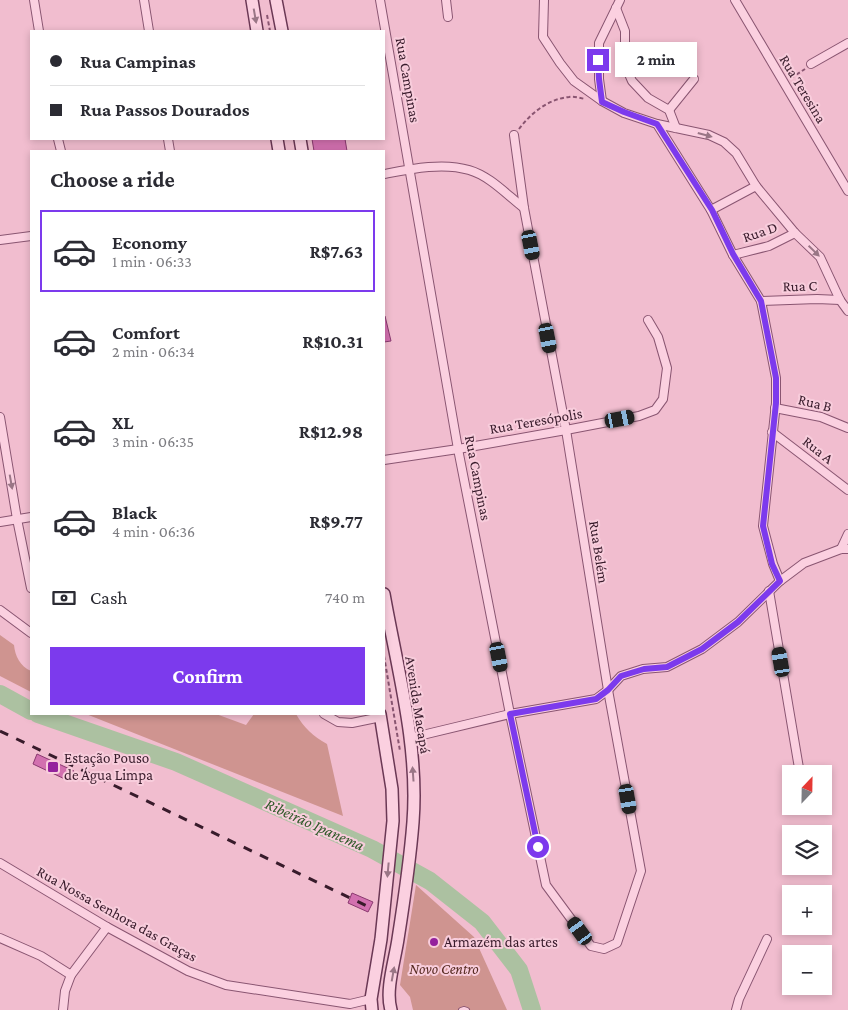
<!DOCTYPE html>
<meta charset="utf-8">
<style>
:root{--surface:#fff;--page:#f2f2f3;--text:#2b2b33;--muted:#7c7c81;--line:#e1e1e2;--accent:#7c3aed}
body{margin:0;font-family:"Crimson Pro",serif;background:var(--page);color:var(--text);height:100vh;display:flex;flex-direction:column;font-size:19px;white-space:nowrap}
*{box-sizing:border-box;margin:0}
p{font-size:16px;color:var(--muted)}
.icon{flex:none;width:28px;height:28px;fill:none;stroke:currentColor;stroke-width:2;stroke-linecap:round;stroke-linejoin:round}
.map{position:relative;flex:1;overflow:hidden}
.panel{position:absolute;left:30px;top:150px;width:355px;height:565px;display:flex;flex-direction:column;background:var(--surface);border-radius:0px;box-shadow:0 2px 8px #0003}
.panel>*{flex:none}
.hud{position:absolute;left:30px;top:30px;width:355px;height:110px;border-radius:0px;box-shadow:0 2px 8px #0003;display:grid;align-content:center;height:110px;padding:0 20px;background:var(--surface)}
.needle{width:32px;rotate:22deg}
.fabs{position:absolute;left:782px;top:765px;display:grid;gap:10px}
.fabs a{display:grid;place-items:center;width:50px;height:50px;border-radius:0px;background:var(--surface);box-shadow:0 2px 8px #0003;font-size:25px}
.end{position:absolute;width:22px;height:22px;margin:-11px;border:6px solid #7c3aed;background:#fff;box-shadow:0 0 0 2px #fff}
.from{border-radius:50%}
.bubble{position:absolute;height:35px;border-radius:0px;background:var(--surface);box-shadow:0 2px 8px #0003;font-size:16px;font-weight:700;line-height:35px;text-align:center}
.car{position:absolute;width:15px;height:30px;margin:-15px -8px;border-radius:6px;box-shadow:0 0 4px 1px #0007;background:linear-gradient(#222 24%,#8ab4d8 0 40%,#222 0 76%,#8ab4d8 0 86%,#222 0)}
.hud b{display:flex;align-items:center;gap:18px;height:48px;font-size:19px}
.hud b+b{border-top:1px solid var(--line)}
.hud i{width:12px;height:12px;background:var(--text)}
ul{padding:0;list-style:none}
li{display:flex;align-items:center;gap:15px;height:82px;margin:0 10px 8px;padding:0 10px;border:2px solid transparent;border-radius:0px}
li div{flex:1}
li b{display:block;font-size:19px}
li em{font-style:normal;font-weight:700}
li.on{border-color:var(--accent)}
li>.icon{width:45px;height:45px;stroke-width:1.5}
h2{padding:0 20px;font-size:22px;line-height:60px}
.pay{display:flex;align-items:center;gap:12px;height:55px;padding:0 20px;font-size:19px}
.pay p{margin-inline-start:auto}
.primary-button{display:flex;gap:10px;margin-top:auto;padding:10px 20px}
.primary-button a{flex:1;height:58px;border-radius:0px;background:var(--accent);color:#fff;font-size:20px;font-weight:700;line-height:58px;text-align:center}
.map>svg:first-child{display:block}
</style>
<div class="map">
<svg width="848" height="1010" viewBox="0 0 848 1010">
<rect width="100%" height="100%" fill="#f1bdcf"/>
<!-- green -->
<g fill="#cf9490">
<path d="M0,635L14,645C15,656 20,666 31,671V692L0,676Z"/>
<path d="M86,714H216L246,725L254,714H296C304,728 313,736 327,744L343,816Z"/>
<path d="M416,885L474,937L507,1010H413L410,997L400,985Z"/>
</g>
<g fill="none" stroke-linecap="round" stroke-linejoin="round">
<!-- river -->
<g stroke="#acc1a1" stroke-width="18">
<path d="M0,694L31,711"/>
<path d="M38,714L176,762L372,849L430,881L482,922L519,970L532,1010"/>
</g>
</g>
<!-- building -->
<g fill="#d270af" stroke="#8a396f">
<path d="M312,139H345L347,151H314Z"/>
<path d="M384,316H385L391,341L384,342Z"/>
<path d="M37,754L74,771L69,781L33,764Z"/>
<path d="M352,893L373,902L368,912L348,903Z"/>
</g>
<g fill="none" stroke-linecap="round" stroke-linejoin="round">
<defs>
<path id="service" d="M461,1010L464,1009L467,1010"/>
<g id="minor">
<path d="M34,0L39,31"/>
<path d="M144,0L149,31"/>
<path d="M380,0L458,449L510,714L546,885L591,946L604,949L617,943L641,871L608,690L566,430L524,208L514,135"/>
<path d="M446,0L448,17"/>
<path d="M544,0L543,37L560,63L574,81L602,101L624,113L657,124L711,210L733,255L761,301L776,378V403L763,526L773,564L780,581"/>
<path d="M735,0L848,191"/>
<path d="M616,8L625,31V65L632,81L648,98L669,110L676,128"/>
<path d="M811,64L848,43"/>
<path d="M602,101L599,79V43L620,0"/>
<path d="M669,110L694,79"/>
<path d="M657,124L709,135L724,142L736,153L756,186L795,233L820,257L840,300L848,311"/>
<path d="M58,139L61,151"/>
<path d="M168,139L170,151"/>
<path d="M384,174C410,169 443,162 469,170C490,176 507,195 524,208"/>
<path d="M711,210L756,186"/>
<path d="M0,240L31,236"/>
<path d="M733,255L769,246L795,233"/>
<path d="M761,301L817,299L840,300"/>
<path d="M775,408L821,417L848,428"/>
<path d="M0,417L17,519L31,588"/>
<path d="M772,432L848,490"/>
<path d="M384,460L458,449L566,430L639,416L655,410L663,399L667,368L658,337L648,320"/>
<path d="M0,522L31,517"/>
<path d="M841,549L848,534"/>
<path d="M769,591L800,774"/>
<path d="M0,610L31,633"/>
<path d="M324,714L338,722L352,723L381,717"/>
<path d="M410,738L510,714L596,699L608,690L621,676L643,669L667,667L702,649L738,622L780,581L804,563L841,549H848"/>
<path d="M0,863L107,927L188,971L226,985L350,1004L371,999"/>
<path d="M0,938L41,956L71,975"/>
<path d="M63,1010L65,991L71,975L107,927"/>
<path d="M736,1010L739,999L767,939"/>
</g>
<g id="secondary">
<path d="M252,0L257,31"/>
<path d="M276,0L282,31"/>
<path d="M277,139L279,151"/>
<path d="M300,139L302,151"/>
<path d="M384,594C397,668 419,746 413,822C410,861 404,901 398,939C395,960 385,990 391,1010"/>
<path d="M372,1010L371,999L381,939L393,821L392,789L380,714"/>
</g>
</defs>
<!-- service casing -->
<use href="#service" stroke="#895571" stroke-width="6"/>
<!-- minor casing -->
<use href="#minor" stroke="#895571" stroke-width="10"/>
<!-- secondary casing -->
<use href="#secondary" stroke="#6b3855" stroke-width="14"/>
<!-- path -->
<g stroke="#895571" stroke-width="2" stroke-dasharray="4 2.5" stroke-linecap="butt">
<path d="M267,15L270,31"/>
<path d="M791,78L805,69"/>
<path d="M519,129C531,113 548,99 569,97C574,96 580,98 585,99"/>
<path d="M384,656L400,751"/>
</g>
<!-- service -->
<use href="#service" stroke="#fbd0e0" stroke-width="4"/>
<!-- minor -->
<use href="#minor" stroke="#fbd0e0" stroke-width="8"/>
<!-- secondary -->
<use href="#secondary" stroke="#fbd0e0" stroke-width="11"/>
<!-- rail -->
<path stroke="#381b2b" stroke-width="3" stroke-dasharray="9 9" stroke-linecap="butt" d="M0,731L367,906"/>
</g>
<!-- one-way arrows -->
<defs><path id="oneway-solid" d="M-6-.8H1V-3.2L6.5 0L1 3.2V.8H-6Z" transform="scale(1.25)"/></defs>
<g fill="#9a7686">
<use href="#oneway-solid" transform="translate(255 16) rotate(80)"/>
<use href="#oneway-solid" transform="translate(705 135) rotate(15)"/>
<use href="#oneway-solid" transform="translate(814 251) rotate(44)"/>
<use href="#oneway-solid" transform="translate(11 482) rotate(80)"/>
<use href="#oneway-solid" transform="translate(413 774) rotate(-94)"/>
<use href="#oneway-solid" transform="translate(388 870) rotate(95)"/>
<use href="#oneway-solid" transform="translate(393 974) rotate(-80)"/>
</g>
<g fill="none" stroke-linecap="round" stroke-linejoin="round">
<!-- route -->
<path stroke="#7c3aed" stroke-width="6" d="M538,847L510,714L596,699L608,690L621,676L644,669L667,667L702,649L738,622L780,581L772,564L763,526L776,403V378L761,301L733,254L712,210L657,124L624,112L602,102L599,79L598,60"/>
</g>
<!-- markers -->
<g fill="#94219d" stroke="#f8cddc" stroke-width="2">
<rect x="47" y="761" width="12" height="12" rx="2.5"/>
<circle cx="434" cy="942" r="5"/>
</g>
<g text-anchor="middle" stroke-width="4" stroke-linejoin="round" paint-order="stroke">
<!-- street labels -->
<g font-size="15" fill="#381b2b" stroke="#f8cddc">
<text transform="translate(408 80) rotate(80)" y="5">Rua Campinas</text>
<text transform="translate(803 89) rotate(59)" y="5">Rua Teresina</text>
<text transform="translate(760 232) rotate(-19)" y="5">Rua D</text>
<text transform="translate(800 286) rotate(-1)" y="5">Rua C</text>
<text transform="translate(815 403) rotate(14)" y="5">Rua B</text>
<text transform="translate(536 421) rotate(-10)" y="5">Rua Teresópolis</text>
<text transform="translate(818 450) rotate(38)" y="5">Rua A</text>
<text transform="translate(478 478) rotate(79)" y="5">Rua Campinas</text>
<text transform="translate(599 552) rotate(81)" y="5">Rua Belém</text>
<text transform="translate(418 705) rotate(81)" y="5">Avenida Macapá</text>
<text transform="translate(117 914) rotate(29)" y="5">Rua Nossa Senhora das Graças</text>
</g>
<!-- poi labels -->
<g font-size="15" fill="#381b2b" stroke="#f8cddc" text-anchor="start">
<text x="64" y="763">Estação Pouso<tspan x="64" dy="17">de Água Limpa</tspan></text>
<text x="444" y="947">Armazém das artes</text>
</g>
<!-- park labels -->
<g font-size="15" font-style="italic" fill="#552a20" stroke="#f8cddc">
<text x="444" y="974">Novo Centro</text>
</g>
<!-- water labels -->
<g font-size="16" font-style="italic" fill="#2f5929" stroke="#f8cddc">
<text transform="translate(315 824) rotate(24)" y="6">Ribeirão Ipanema</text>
</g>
</g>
</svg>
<div class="fabs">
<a><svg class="needle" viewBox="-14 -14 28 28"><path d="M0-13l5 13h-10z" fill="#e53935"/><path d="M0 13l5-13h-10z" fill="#7c7c81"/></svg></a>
<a><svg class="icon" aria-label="layers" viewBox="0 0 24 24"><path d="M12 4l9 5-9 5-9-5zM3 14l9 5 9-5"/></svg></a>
<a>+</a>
<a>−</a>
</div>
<i class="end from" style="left:538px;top:847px"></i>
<i class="end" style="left:598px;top:60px"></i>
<div class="bubble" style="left:615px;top:42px;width:82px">2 min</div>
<i class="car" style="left:531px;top:245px;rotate:169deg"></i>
<i class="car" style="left:548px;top:338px;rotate:169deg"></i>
<i class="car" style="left:620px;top:419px;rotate:79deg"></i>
<i class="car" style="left:499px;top:657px;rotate:169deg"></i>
<i class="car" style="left:781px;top:662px;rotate:350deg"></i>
<i class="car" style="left:628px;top:799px;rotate:170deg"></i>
<i class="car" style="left:580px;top:931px;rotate:324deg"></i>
<div class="hud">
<b><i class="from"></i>Rua Campinas</b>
<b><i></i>Rua Passos Dourados</b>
</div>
<section class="panel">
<h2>Choose a ride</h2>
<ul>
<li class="on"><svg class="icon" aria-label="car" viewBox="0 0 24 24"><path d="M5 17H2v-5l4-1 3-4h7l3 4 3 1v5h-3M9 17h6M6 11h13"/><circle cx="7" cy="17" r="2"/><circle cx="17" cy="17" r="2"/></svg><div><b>Economy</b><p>1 min · 06:33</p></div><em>R$7.63</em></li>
<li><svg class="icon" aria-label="car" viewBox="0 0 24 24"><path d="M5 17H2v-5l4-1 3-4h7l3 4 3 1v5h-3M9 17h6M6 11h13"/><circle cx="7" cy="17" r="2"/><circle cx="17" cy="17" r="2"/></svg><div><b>Comfort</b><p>2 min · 06:34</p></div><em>R$10.31</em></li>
<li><svg class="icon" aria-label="car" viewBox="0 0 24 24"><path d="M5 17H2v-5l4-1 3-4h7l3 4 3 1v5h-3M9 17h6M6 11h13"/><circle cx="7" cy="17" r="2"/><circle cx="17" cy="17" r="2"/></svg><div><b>XL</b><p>3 min · 06:35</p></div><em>R$12.98</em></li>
<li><svg class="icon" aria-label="car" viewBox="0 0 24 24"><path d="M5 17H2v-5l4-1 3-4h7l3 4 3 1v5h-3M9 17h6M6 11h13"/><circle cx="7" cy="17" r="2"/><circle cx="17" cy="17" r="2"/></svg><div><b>Black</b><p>4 min · 06:36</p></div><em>R$9.77</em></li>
</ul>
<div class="pay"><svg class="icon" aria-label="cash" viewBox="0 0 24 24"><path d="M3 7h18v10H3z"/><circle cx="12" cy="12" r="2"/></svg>Cash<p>740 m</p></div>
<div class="primary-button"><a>Confirm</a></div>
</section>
</div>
